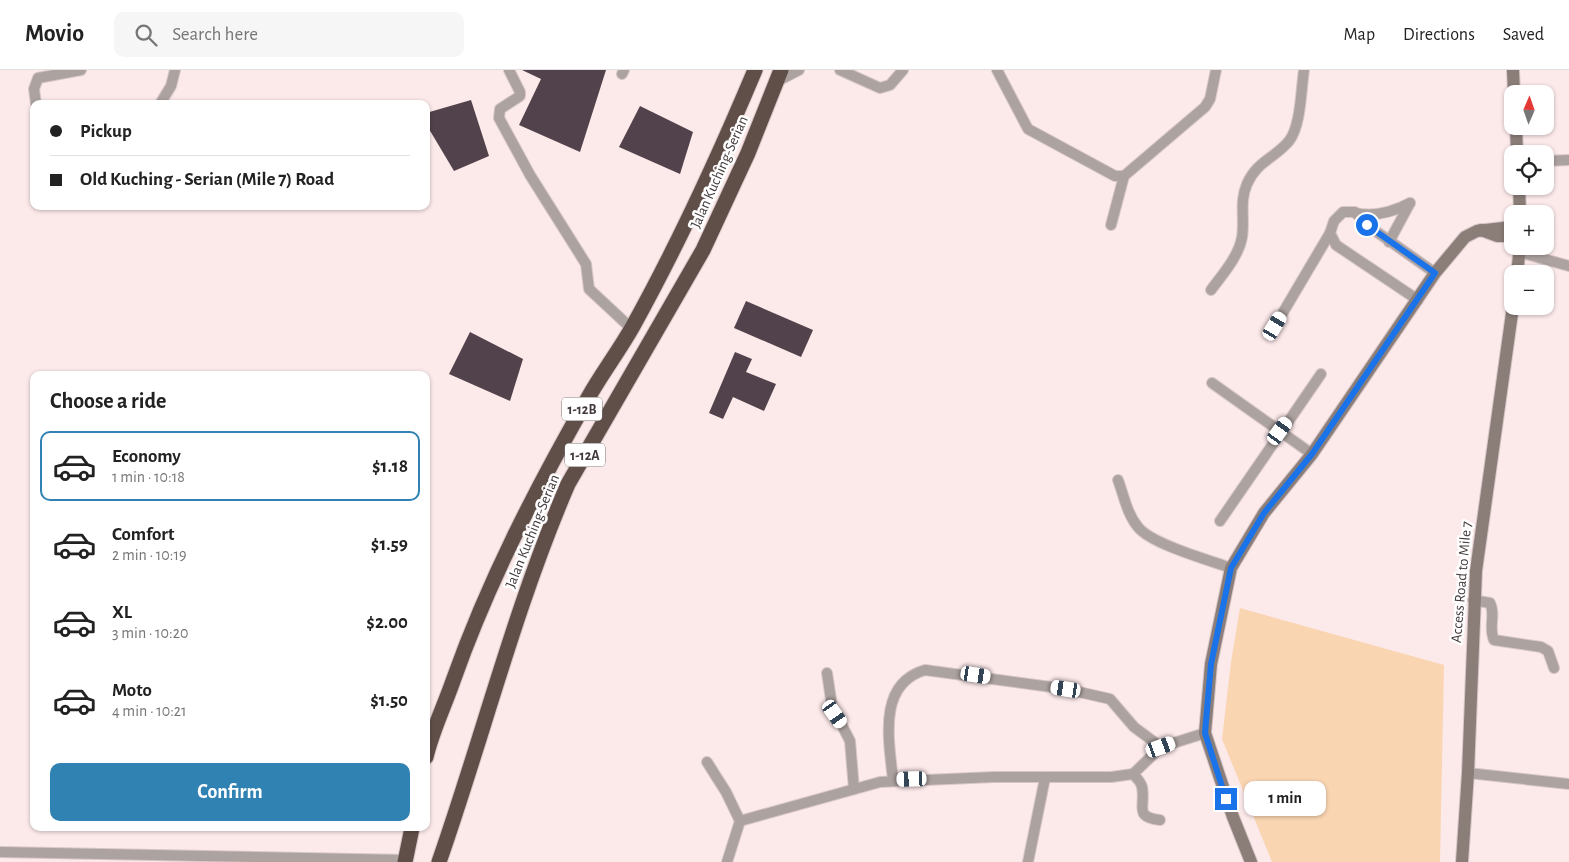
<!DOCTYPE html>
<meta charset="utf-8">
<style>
:root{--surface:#fff;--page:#f6f6f6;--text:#222;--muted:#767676;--line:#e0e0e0;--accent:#3082b3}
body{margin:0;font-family:"Alegreya Sans",sans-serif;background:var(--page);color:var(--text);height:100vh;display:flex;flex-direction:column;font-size:19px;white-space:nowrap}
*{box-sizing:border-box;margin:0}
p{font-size:16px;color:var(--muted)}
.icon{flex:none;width:28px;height:28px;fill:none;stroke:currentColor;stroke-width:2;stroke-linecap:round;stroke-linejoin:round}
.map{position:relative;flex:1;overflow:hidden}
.details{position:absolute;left:30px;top:301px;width:400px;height:460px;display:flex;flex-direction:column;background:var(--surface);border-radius:10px;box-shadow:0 1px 4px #0004}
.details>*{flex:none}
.guide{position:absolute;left:30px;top:30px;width:400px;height:110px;border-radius:10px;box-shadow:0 1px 4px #0004;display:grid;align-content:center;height:110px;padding:0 20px;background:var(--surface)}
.needle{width:32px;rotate:2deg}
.fabs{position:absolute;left:1504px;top:15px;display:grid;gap:10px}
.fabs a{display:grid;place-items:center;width:50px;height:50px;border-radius:10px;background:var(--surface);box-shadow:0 1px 4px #0004;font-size:25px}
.end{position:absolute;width:22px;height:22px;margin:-11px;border:6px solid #1a73e8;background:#fff;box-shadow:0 0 0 2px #fff}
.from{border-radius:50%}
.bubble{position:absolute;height:35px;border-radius:10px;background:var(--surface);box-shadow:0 1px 4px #0004;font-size:16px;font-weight:700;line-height:35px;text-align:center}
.car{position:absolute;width:15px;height:30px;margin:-15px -8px;border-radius:6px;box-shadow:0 0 4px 1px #0007;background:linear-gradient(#fff 24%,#345 0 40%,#fff 0 76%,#345 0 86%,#fff 0)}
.guide b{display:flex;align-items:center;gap:18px;height:48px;font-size:19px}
.guide b+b{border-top:1px solid var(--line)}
.guide i{width:12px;height:12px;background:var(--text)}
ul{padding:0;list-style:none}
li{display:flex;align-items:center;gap:15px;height:70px;margin:0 10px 8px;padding:0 10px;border:2px solid transparent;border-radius:10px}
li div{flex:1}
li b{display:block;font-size:19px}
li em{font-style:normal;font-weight:700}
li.on{border-color:var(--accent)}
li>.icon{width:45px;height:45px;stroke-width:1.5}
h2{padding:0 20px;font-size:22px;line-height:60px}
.button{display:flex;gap:10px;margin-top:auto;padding:10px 20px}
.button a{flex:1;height:58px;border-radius:10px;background:var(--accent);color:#fff;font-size:20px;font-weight:700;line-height:58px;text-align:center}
header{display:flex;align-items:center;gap:30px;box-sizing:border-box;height:70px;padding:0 25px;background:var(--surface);border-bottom:1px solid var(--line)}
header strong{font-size:24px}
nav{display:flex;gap:28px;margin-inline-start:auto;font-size:18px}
.search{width:350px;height:45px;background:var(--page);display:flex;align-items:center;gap:12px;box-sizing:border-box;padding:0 18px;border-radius:10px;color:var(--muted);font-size:19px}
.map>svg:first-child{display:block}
</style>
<header>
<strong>Movio</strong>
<div class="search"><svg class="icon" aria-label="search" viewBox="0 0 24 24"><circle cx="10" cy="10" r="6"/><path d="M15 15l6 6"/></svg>Search here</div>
<nav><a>Map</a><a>Directions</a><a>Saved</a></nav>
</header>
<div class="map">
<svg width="1569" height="792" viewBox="0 0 1569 792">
<rect width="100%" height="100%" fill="#fce9ea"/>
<!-- green -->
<path fill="#fad5b2" d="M1240,538L1444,595L1440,792H1272L1222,669L1231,592Z"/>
<!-- building -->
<g fill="#52424b">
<path d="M522,0H606L580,82L519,55L541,9Z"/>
<path d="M471,30L489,86L454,101L426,54V43Z"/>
<path d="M640,36L693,62L680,104L619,77Z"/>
<path d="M746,231L813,260L801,287L734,258Z"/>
<path d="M470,262L523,289L510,331L449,304Z"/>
<path d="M735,282L752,289L746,302L776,314L764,341L733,327L723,349L709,343Z"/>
</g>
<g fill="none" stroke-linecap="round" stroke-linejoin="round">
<defs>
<g id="street">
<path d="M509,0L520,22V26L500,39L499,48L530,105L586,194L589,219L632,259"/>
<path d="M840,0L880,18L890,15L903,0"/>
<path d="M997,0L1028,59L1115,106H1124"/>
<path d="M622,4L624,0"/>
<path d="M776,12L799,0"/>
<path d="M36,34L34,19L38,8L81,0"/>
<path d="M160,34L171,16L175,0"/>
<path d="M1545,91L1569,90"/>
<path d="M1355,143C1374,147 1393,142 1410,133"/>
<path d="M1111,155L1124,106L1205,37L1210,29L1216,0"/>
<path d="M1389,172L1410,133"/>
<path d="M1519,182L1569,196"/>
<path d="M1211,220C1222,205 1239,186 1242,167C1245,149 1239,132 1247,114C1257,91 1274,89 1289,71C1301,56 1301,19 1304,0"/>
<path d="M1418,230L1336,175L1330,163L1334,151L1343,142H1355L1367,155L1435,203"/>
<path d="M1275,256L1330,163"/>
<path d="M1212,313L1312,384"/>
<path d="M1118,410C1124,426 1127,444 1138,457C1151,474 1209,490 1231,498"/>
<path d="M1220,451L1321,304"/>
<path d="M1473,530L1490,533C1496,544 1488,558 1494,570L1541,577L1548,581L1554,598"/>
<path d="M827,603L832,636L850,671L854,719"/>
<path d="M707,692L726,722L740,751"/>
<path d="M1468,703L1569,714"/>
<path d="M1133,704C1137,708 1141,712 1142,717C1146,736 1133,747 1160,750"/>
<path d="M893,710C889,671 877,614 925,600L1066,619L1110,629L1134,657L1161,677"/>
<path d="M0,782L406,790"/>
<path d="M727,792L740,751L880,712L994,707H1111L1133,704L1161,677L1205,663"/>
<path d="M1028,792L1045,708"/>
</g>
<g id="secondary">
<path d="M1513,0L1514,24"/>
<path d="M1516,56L1517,84"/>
<path d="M1519,116L1520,144"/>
<path d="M1481,160L1497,166H1512"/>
<path d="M1517,204L1520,176"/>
<path d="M1251,792L1233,747L1205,663L1211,594L1231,498L1264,443L1312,384L1435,203L1465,167L1477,161L1512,157"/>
<path d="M1462,792L1468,703L1476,501L1513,236"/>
</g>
<g id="highway">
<path d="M426,687C432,661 444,637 453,611C488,512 536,419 588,328C602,303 619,281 633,256C679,173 718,88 755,0"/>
<path d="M405,792L412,758"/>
<path d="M439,792C483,666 515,537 568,414L703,180L748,83L781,0"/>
</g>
</defs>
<!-- street casing -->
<use href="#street" stroke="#d7c6c7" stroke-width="12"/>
<!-- secondary casing -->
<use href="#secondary" stroke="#d7c6c7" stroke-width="14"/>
<!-- highway casing -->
<use href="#highway" stroke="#d7c6c7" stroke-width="17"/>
<!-- street -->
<use href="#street" stroke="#aca29f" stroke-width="10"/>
<!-- secondary -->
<use href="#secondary" stroke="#8b7e79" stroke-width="12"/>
<!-- highway -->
<use href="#highway" stroke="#604e48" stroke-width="15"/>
</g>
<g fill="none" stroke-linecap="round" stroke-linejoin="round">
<!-- route -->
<path stroke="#1a73e8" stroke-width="6" d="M1226,729L1205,663L1211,594L1231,498L1264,443L1312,384L1435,203L1367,155"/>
</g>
<g text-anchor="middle" stroke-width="5" stroke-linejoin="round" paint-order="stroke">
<!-- shield labels -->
<g fill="#fff" stroke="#7b7475" stroke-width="1">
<rect x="562" y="327.5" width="40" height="23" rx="4"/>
<rect x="565" y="373.5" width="40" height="23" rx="4"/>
</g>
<g font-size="14" font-weight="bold" fill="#43393a">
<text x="582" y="344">1-12B</text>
<text x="585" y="390">1-12A</text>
</g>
<!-- street labels -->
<g font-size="15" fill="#43393a" stroke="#fff">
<text transform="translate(719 102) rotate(-66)" y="5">Jalan Kuching-Serian</text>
<text transform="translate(532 461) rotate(-68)" y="5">Jalan Kuching-Serian</text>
<text transform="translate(1461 512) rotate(-85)" y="5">Access Road to Mile 7</text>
</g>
</g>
</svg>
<div class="fabs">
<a><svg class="needle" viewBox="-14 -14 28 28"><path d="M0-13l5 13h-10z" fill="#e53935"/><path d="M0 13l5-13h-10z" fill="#767676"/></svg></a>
<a><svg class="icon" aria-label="locate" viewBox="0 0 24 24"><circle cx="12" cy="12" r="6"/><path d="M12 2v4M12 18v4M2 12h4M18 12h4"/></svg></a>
<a>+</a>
<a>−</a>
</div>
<i class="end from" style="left:1367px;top:155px"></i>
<i class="end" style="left:1226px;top:729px"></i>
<div class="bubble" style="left:1244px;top:711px;width:82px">1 min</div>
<i class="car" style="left:1275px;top:256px;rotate:31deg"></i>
<i class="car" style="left:1280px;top:361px;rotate:36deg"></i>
<i class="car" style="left:976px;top:605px;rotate:99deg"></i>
<i class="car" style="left:1066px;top:619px;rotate:279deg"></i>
<i class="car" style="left:835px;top:644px;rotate:145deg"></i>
<i class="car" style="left:1161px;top:677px;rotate:70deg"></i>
<i class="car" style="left:912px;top:709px;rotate:268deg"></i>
<div class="guide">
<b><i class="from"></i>Pickup</b>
<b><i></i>Old Kuching - Serian (Mile 7) Road</b>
</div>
<section class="details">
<h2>Choose a ride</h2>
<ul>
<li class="on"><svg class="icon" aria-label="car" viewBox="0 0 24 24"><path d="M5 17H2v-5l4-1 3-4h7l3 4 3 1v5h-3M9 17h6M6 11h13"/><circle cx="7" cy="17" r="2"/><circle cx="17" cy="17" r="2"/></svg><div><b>Economy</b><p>1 min · 10:18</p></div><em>$1.18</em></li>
<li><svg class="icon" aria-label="car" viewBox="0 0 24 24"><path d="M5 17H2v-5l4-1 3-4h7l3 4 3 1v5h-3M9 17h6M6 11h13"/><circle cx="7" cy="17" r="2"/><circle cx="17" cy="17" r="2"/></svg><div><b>Comfort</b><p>2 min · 10:19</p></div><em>$1.59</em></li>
<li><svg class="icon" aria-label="car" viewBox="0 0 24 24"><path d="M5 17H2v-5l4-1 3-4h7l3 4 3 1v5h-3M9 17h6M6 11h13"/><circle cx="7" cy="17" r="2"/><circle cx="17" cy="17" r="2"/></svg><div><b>XL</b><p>3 min · 10:20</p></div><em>$2.00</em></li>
<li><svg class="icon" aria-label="car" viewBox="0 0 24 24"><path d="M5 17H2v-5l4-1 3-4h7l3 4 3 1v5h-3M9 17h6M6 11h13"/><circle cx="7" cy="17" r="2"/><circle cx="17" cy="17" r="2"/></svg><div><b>Moto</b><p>4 min · 10:21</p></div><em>$1.50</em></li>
</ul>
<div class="button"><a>Confirm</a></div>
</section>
</div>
